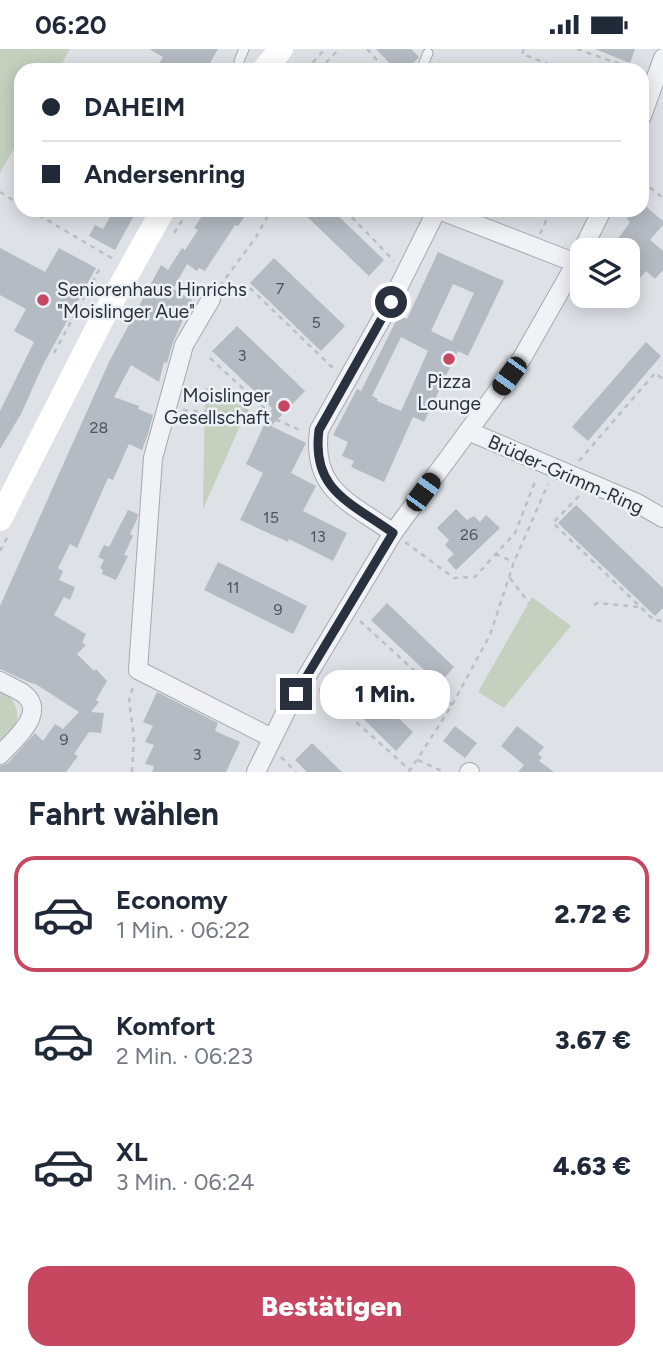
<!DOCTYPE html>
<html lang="de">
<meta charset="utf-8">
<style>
:root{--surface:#fff;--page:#f6f6f7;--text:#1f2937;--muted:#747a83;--line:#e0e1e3;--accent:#c74761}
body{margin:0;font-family:Figtree,sans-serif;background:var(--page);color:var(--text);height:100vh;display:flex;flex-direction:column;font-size:26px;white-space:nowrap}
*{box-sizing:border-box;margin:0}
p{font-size:23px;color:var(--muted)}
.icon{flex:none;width:38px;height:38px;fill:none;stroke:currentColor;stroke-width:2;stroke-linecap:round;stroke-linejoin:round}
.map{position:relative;height:723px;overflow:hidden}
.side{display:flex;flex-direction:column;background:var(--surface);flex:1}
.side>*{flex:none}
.hud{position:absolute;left:14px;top:14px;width:635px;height:154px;border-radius:21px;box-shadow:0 4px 18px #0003;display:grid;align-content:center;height:154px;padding:0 28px;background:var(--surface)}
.buttons{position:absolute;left:570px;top:189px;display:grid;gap:14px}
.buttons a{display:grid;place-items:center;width:70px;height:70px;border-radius:14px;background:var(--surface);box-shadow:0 4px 18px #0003;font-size:35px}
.end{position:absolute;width:32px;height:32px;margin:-16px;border:9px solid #28313d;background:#fff;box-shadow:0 0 0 4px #fff}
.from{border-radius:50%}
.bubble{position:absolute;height:49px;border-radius:21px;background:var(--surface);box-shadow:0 4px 18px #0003;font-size:23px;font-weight:800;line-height:49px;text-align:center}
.car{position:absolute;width:21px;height:42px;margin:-21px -10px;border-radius:9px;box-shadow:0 0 5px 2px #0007;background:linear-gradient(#222 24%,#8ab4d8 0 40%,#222 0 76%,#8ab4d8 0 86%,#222 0)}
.hud b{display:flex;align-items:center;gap:24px;height:66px;font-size:26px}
.hud b+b{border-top:2px solid var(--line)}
.hud i{width:18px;height:18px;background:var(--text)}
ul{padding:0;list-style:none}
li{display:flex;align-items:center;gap:21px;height:116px;margin:0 14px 10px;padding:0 14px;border:4px solid transparent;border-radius:21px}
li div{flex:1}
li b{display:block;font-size:26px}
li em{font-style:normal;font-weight:800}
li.on{border-color:var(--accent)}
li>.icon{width:63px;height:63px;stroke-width:1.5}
h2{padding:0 28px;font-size:32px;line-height:84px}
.primary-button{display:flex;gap:14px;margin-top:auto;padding:14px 28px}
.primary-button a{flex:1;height:80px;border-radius:21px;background:var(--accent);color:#fff;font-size:28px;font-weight:800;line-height:80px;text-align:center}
.status{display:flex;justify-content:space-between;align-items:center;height:49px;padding:0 35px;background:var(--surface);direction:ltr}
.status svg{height:19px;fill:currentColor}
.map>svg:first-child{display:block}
</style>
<div class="status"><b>06:20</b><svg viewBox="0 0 49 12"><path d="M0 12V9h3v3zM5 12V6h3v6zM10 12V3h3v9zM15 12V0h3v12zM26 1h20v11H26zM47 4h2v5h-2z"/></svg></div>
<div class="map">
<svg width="663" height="723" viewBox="0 0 663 723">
<rect width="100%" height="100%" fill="#dee2e7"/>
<!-- green -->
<g fill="#c5d0bf">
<path d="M0,0H70L58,21H21V87L0,124Z"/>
<path d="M205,338L248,359L203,460Z"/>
<path d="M532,548L571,577L504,659L478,643Z"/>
<path d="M0,637C24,659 22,675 0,698Z"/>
</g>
<!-- building -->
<g fill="#b5bbc3" fill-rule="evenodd">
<path d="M149,0H218L206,21H178L171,17L168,21H155L163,8Z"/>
<path d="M376,0H411L419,8L407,21H396Z"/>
<path d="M595,0H635L630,14Z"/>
<path d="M642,154L663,172V176L650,191L663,202V221L655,230L646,222L628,243V201H610L630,173L627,170L635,161H642Z"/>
<path d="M114,161H137L115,201L89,187L95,176L103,180Z"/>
<path d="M206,161H249L238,177L235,176L205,222L199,219L197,222L187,215L173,240L192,251L173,293L167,314L164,313L159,333L131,316L114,348L139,357L138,360L153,366L148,385L142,401L129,395L113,431L108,429L77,499L70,495L58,519L63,522L59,531L75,538L70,551L64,548L54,566L86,585L82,594L86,596L77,605L94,622L96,620L107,632L96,651L99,653L91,663L104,664L101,684L89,683L74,705L78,707L66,723H0V717L8,714L35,684L43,692L55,675L63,680L79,663L34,634L33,635L0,620V557L109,313L161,216L168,221L182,199L185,201L198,181L194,179Z"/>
<path d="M300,161H332L384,211L369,227Z"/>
<path d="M0,199L45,223L59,199L96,219L43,316L21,365L0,400V362L34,293L14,282L26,260L0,246Z"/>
<path d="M438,203L504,232L468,307L458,302L424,373L413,368L384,433L351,418L354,412L342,407L348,393L333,386L357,340L361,342L399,266L407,270ZM453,235L474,244L452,292L431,282ZM401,288L428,302L401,362L377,352L378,350L372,347Z"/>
<path d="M274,209L345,277L321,302L250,234Z"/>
<path d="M237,277L305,342L271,377L306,394L291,424L316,437L303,462L347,484L333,512L289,490L288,493L240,471L263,424L246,415L272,359L212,302Z"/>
<path d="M646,293L661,307L588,392L572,378Z"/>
<path d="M576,456L663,539V559L655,567L558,474Z"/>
<path d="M456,460L467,471L474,467L480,473L486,466L500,479L456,521L447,511L454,505L445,496L449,491L437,479Z"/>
<path d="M128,461L138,465L137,470L130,485L133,487L124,506L128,507L116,531L102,525L103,521L100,519L104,511L98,508L104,496L109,498Z"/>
<path d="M218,513L307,557L293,585L204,541Z"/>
<path d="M387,554L454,618L439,635L371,571Z"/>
<path d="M348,621L413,683L396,702L331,638Z"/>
<path d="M157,643L218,674L215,682L240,693L226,723H152L154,717L145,715L154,696L145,693L153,677L143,673Z"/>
<path d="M455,677L477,694L465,709L443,692Z"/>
<path d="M517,677L544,698L538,705L542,708L539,712L554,723H518L524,716L501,697Z"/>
<path d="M312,694L342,723H307L295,711Z"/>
</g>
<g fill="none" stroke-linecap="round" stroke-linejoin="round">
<defs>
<g id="service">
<path d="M240,21L239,12L244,0"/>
<path d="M421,21L428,4"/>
</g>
<g id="minor">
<path d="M642,67L663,9"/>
<path d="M439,161L576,214"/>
<path d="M211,250L184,296L153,409L138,621L272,689"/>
<path d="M468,382L637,454L663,469"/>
<path d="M393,484C350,453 311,441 319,381L391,253L437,161"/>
<path d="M0,632C8,637 18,640 25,646C47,664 13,692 0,706"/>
<path d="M256,723L286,662L393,484L522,309L576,214L602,161"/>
<path d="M469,723H470"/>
</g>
</defs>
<!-- service casing -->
<use href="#service" stroke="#a4a9b1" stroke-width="11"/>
<!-- minor casing -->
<use href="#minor" stroke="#a4a9b1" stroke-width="20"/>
<!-- path -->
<g stroke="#bcc0c5" stroke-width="2.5" stroke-dasharray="5 5" stroke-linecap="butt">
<path d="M367,0L386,21"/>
<path d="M524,0L522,5L565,21"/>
<path d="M577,0L637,21"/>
<path d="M222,21L227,14"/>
<path d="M306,21L325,0"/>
<path d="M319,21L339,0"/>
<path d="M642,132L663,149"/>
<path d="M0,143L21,156"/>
<path d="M30,161L115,211"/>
<path d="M345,161L394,212"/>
<path d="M174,184L189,161"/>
<path d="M540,185L551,161"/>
<path d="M220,237L256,188L271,161"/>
<path d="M250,239L336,322"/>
<path d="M54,304L100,219"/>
<path d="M210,309L277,371L302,382"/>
<path d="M183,361L205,363L246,362L273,370"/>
<path d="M579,412L655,324L663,330"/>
<path d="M579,447L553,474L654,571L663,572"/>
<path d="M405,493L454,529L475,528L515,484L536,430"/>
<path d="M0,502L8,487"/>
<path d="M495,505L514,513"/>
<path d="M510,529L529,554"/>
<path d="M594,556L597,554L639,558"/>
<path d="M360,572L452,656"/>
<path d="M319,640L410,721"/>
<path d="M281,708L296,723"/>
<path d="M418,711L444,723"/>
<path d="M132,723L134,688L129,652L133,637"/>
<path d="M409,723L452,656L490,586L514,513L548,435"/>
</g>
<!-- service -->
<use href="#service" stroke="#f0f2f5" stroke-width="9"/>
<!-- minor -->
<use href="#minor" stroke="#f0f2f5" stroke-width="18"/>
<!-- secondary -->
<g stroke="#fff" stroke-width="24">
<path d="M264,21L281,0"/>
<path d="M0,470L102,270L163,161"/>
</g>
</g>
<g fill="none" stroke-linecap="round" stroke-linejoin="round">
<!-- route -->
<path stroke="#28313d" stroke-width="9" d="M296,645L393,484C350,453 311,441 319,381L391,253"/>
</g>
<!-- markers -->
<g fill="#c74761" stroke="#edf1f5" stroke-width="2.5">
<circle cx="43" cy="251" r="7"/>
<circle cx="449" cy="310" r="7"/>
<circle cx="284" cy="357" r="7"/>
</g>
<g text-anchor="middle" stroke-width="5" stroke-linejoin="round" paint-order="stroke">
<!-- number labels -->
<g font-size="16" fill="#4b545e">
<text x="280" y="245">7</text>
<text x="316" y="279">5</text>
<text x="242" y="312">3</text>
<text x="99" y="384">28</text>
<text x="271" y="474">15</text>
<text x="469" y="491">26</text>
<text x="318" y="493">13</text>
<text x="233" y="544">11</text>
<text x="278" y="566">9</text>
<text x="64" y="696">9</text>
<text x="197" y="711">3</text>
</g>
<!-- poi labels -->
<g font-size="19" fill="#28313d" stroke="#edf1f5" text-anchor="start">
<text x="57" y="247">Seniorenhaus Hinrichs<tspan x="57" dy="22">"Moislinger Aue"</tspan></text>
<text x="449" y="339" text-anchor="middle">Pizza<tspan x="449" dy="22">Lounge</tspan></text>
<text x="270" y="353" text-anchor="end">Moislinger<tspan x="270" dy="22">Gesellschaft</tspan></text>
</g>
<!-- street labels -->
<g font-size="19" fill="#28313d" stroke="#edf1f5">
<text transform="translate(566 425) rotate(24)" y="7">Brüder-Grimm-Ring</text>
</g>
</g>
</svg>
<div class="buttons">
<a><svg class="icon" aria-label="layers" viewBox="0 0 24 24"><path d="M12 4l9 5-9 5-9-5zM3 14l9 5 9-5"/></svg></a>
</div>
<i class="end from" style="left:391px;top:253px"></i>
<i class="end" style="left:296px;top:645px"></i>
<div class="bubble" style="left:320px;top:621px;width:130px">1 Min.</div>
<i class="car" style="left:509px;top:327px;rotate:216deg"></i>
<i class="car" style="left:423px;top:443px;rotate:36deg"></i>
<div class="hud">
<b><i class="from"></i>DAHEIM</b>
<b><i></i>Andersenring</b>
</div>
</div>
<section class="side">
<h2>Fahrt wählen</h2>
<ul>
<li class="on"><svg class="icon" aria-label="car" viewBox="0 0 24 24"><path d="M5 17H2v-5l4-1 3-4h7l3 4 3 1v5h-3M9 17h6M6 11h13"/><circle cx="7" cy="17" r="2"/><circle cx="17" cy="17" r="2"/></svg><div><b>Economy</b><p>1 Min. · 06:22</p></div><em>2.72 €</em></li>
<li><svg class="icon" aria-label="car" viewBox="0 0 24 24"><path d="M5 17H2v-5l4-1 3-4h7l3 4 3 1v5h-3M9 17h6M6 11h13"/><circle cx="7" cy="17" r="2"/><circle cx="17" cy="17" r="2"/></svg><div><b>Komfort</b><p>2 Min. · 06:23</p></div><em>3.67 €</em></li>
<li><svg class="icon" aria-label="car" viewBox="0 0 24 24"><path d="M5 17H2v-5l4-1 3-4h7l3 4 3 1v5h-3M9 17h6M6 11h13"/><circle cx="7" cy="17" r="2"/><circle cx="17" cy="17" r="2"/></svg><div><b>XL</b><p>3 Min. · 06:24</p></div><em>4.63 €</em></li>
</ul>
<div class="primary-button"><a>Bestätigen</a></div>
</section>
